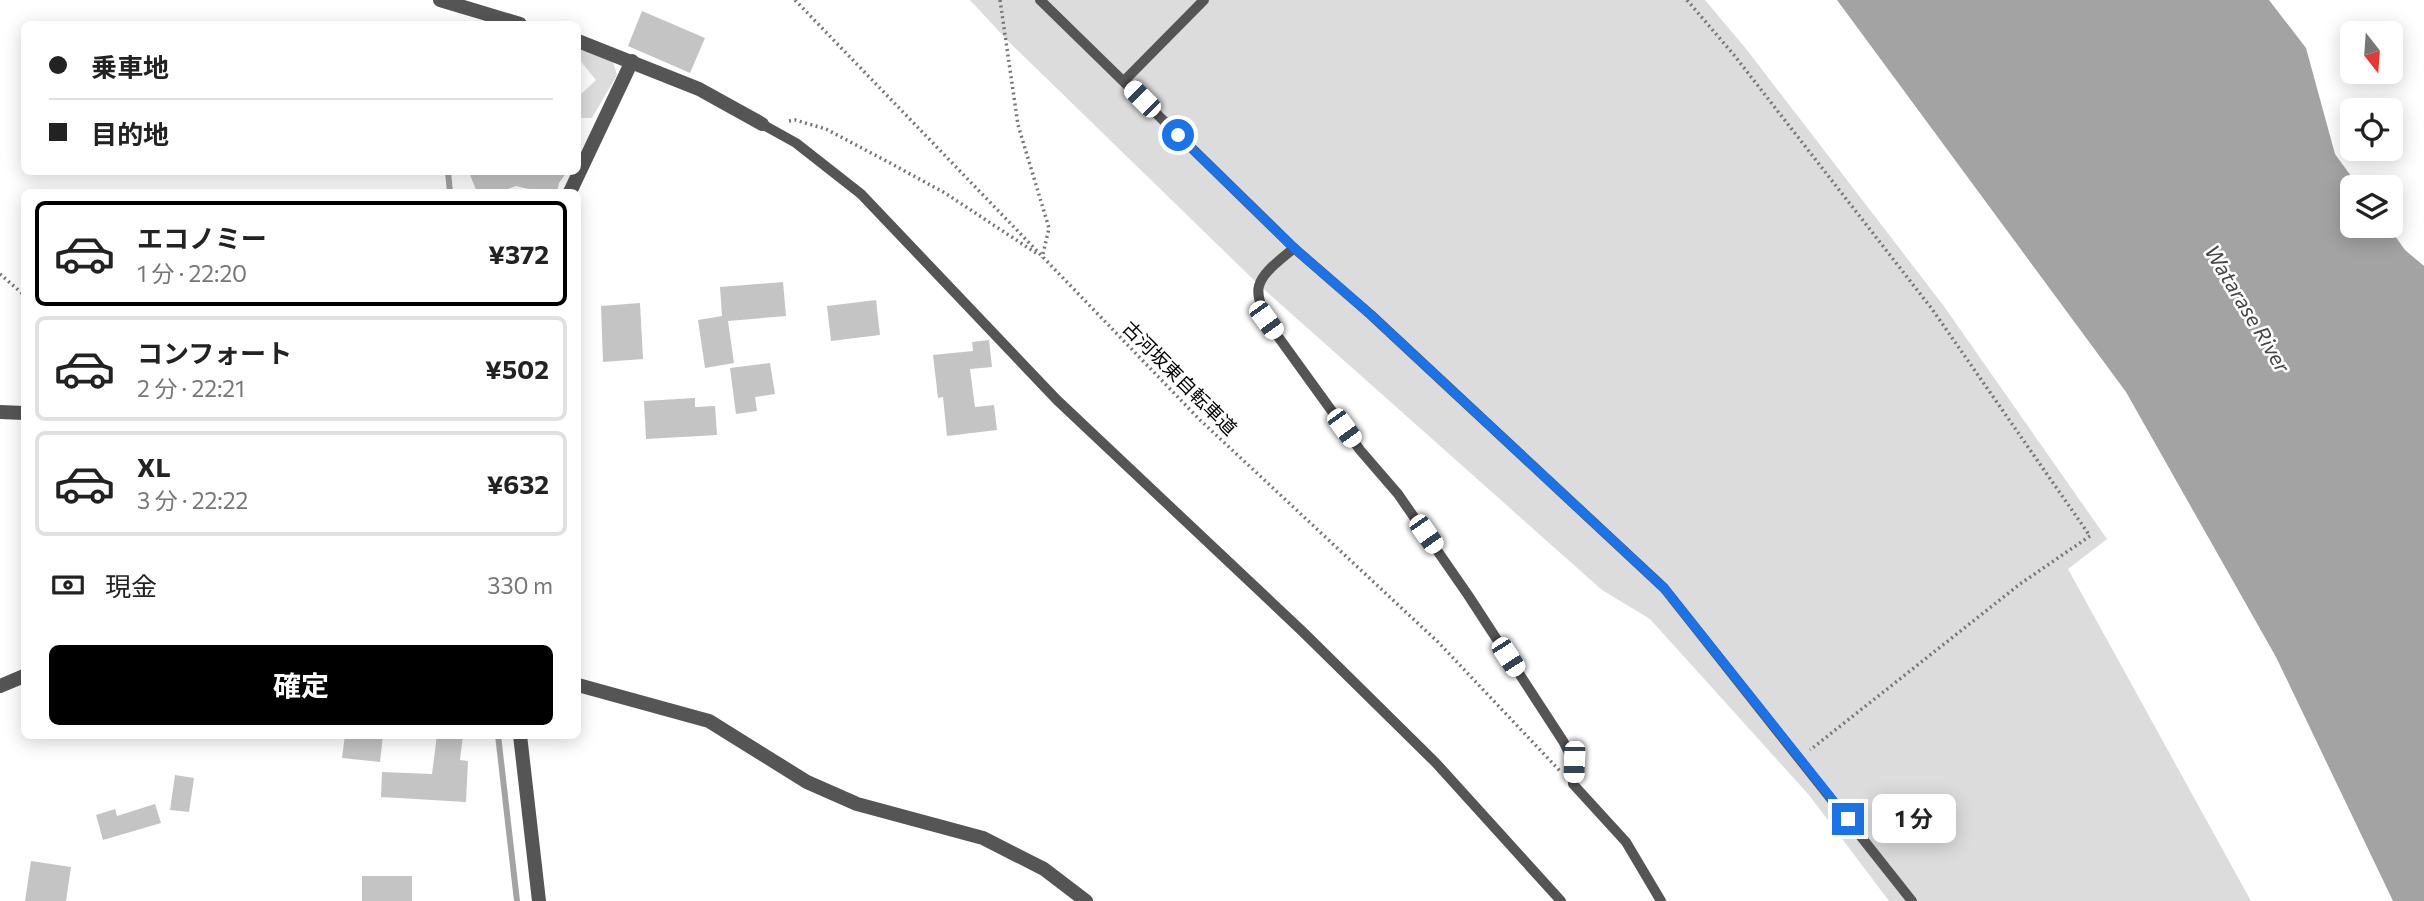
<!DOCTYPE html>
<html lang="ja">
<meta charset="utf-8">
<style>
:root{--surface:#fff;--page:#f2f2f2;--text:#222;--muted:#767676;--line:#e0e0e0;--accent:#000}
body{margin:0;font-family:Commissioner,"Noto Sans JP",sans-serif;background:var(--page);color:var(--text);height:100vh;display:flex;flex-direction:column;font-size:26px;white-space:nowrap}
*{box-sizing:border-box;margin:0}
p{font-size:23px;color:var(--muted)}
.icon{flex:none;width:38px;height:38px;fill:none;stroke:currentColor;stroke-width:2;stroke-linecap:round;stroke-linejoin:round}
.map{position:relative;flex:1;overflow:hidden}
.drawer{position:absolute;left:21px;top:189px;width:560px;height:550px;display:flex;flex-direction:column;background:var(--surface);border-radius:10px;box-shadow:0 4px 18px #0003}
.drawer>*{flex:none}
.top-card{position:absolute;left:21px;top:21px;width:560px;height:154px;border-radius:10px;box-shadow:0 4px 18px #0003;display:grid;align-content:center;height:154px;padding:0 28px;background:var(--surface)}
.needle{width:46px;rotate:163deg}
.buttons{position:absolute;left:2340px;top:21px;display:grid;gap:14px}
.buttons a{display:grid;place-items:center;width:63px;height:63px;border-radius:10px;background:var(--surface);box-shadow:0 4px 18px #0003;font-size:35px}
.end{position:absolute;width:32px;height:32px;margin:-16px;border:9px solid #1a73e8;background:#fff;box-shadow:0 0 0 4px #fff}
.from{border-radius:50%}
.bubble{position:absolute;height:49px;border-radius:10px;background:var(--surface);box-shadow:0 4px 18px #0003;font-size:23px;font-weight:700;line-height:49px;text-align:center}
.car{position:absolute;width:21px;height:42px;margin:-21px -10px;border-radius:9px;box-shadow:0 0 5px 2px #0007;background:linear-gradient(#fff 24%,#345 0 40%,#fff 0 76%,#345 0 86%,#fff 0)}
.top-card b{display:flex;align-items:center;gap:24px;height:66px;font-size:26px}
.top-card b+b{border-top:2px solid var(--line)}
.top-card i{width:18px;height:18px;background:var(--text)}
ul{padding:12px 0 0;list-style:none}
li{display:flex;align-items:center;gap:21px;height:105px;margin:0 14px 10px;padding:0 14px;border:4px solid var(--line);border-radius:10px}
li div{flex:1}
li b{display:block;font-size:26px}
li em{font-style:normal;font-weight:700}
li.on{border-color:var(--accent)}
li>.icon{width:63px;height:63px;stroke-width:1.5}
.pay{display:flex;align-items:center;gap:18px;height:77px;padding:0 28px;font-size:26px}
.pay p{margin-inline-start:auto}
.cta{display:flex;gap:14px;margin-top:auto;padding:14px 28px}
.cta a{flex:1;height:80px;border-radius:10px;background:var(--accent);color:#fff;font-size:28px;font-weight:700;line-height:80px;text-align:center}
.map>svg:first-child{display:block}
</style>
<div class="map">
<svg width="2424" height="901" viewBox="0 0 2424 901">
<rect width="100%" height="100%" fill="#fff"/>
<!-- green -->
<g fill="#dcdcdc">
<path d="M970,0H1705L1747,50L1943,305L2107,539L2068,569L2251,901H1889L1809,795L1650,619L1602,590L1259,285L1007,40Z"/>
<path d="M578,49L613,61L617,75L592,118H578V97L596,80L578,58Z"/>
</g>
<!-- water -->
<path fill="#a3a3a3" d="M1837,0H2269L2306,48L2335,154L2359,187H2352V226H2388L2405,250L2424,266V901H2393L2276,657L2126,392Z"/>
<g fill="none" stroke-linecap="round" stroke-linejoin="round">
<!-- stream -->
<g stroke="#a3a3a3" stroke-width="6">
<path d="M448,172L450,192"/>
<path d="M498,735L517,901"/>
</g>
</g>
<!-- building -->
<g fill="#c4c4c4">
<path d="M642,11L705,38L690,73L628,46Z"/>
<path d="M480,172H567L559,183L557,192H542L516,186L500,192H477L470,175Z"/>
<path d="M783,282L786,316L728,321L734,363L705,368L698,320L722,316L720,287Z"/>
<path d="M876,300L880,335L831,341L827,306Z"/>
<path d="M640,303L643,359L603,362L601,306Z"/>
<path d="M989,340L992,367L970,369L975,407L994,405L997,430L947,436L943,397L938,398L933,355L973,351L972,342Z"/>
<path d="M770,363L775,394L755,397L757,411L736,414L730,368Z"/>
<path d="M695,398V407L715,406L717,435L646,439L644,401Z"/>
<path d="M345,735H383L380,762L342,758Z"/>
<path d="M437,735H463L460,760L468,761L466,802L381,797L382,772L432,774Z"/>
<path d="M175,775L194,778L189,812L170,810Z"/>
<path d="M155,804L161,823L103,840L96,815L115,809L117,816Z"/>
<path d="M31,861L71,867L66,901H25Z"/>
<rect x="362" y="876" width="50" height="25"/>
</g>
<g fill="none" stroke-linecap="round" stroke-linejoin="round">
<!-- path -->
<g stroke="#777" stroke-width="3.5" stroke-dasharray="2 3.5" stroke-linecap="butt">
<path d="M795,0L1200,420L1438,642L1560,771"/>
<path d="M1000,0L1018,125L1049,228L1042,258"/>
<path d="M1687,0L1734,55L1932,309L2090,536L2020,584L1810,750"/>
<path d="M789,121L795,120L826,129L890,163L945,193L1036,253"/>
<path d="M0,274L24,295"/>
</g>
<!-- service -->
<g stroke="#555" stroke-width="10">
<path d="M1040,0L1294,248L1370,314L1664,588L1912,901"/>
<path d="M1124,81L1204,0"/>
<path d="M762,124L796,143L861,194L1057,400L1302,631L1435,762L1561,901"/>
<path d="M1294,248C1283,258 1263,271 1259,286C1256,296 1263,310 1266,320L1360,450L1398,494L1468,595L1563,741L1574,762L1573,784L1626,842L1661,901"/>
</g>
<!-- minor -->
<g stroke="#555" stroke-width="14">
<path d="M440,0L520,24"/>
<path d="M578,41L699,89L762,124"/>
<path d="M570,192L632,61"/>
<path d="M0,412L24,413"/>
<path d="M578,685L709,721L807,782L857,804L983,838L1044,869L1086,901"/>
<path d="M0,686L24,676"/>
<path d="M520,735L539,901"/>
</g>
</g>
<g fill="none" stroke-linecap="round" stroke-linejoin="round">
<!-- route -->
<path stroke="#1a73e8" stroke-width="9" d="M1178,135L1294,248L1370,314L1664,588L1848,819"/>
</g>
<g text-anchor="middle" stroke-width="5" stroke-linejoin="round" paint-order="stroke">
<!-- street labels -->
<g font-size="19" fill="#000" stroke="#fff">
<text transform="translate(1180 378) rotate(45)" y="7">古河坂東自転車道</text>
</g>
<!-- water labels -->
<g font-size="21" font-style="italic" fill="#444" stroke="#fff">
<text transform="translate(2247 309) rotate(59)" y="7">Watarase River</text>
</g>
</g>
</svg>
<div class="buttons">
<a><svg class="needle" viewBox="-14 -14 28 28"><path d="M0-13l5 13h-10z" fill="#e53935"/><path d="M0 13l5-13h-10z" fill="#767676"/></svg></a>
<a><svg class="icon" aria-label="locate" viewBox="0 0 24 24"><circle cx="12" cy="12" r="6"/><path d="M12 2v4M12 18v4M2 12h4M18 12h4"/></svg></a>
<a><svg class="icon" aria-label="layers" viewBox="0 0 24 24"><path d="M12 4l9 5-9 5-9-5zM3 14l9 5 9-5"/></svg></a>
</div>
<i class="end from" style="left:1178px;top:135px"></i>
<i class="end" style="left:1848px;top:819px"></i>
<div class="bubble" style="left:1872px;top:794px;width:84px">1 分</div>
<i class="car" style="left:1142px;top:99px;rotate:315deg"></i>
<i class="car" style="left:1266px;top:320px;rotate:144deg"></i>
<i class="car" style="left:1344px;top:428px;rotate:144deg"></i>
<i class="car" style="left:1426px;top:534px;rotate:145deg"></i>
<i class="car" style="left:1508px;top:657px;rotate:147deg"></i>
<i class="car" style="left:1574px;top:762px;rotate:182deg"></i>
<div class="top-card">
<b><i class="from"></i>乗車地</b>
<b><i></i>目的地</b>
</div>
<section class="drawer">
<ul>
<li class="on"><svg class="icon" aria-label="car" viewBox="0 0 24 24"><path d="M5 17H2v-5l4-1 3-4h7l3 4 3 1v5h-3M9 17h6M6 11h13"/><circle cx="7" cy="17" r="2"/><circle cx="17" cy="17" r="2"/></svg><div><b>エコノミー</b><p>1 分 · 22:20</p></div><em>¥372</em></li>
<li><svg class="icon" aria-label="car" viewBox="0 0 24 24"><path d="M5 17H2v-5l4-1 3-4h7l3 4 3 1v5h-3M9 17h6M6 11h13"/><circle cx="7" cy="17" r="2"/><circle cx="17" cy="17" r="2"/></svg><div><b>コンフォート</b><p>2 分 · 22:21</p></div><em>¥502</em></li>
<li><svg class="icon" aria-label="car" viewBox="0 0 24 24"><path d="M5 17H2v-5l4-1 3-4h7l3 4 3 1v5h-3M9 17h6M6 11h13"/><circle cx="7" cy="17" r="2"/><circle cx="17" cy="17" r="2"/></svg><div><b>XL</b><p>3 分 · 22:22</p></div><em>¥632</em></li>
</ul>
<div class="pay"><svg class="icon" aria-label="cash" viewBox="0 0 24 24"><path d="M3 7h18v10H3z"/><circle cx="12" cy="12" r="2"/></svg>現金<p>330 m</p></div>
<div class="cta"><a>確定</a></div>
</section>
</div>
